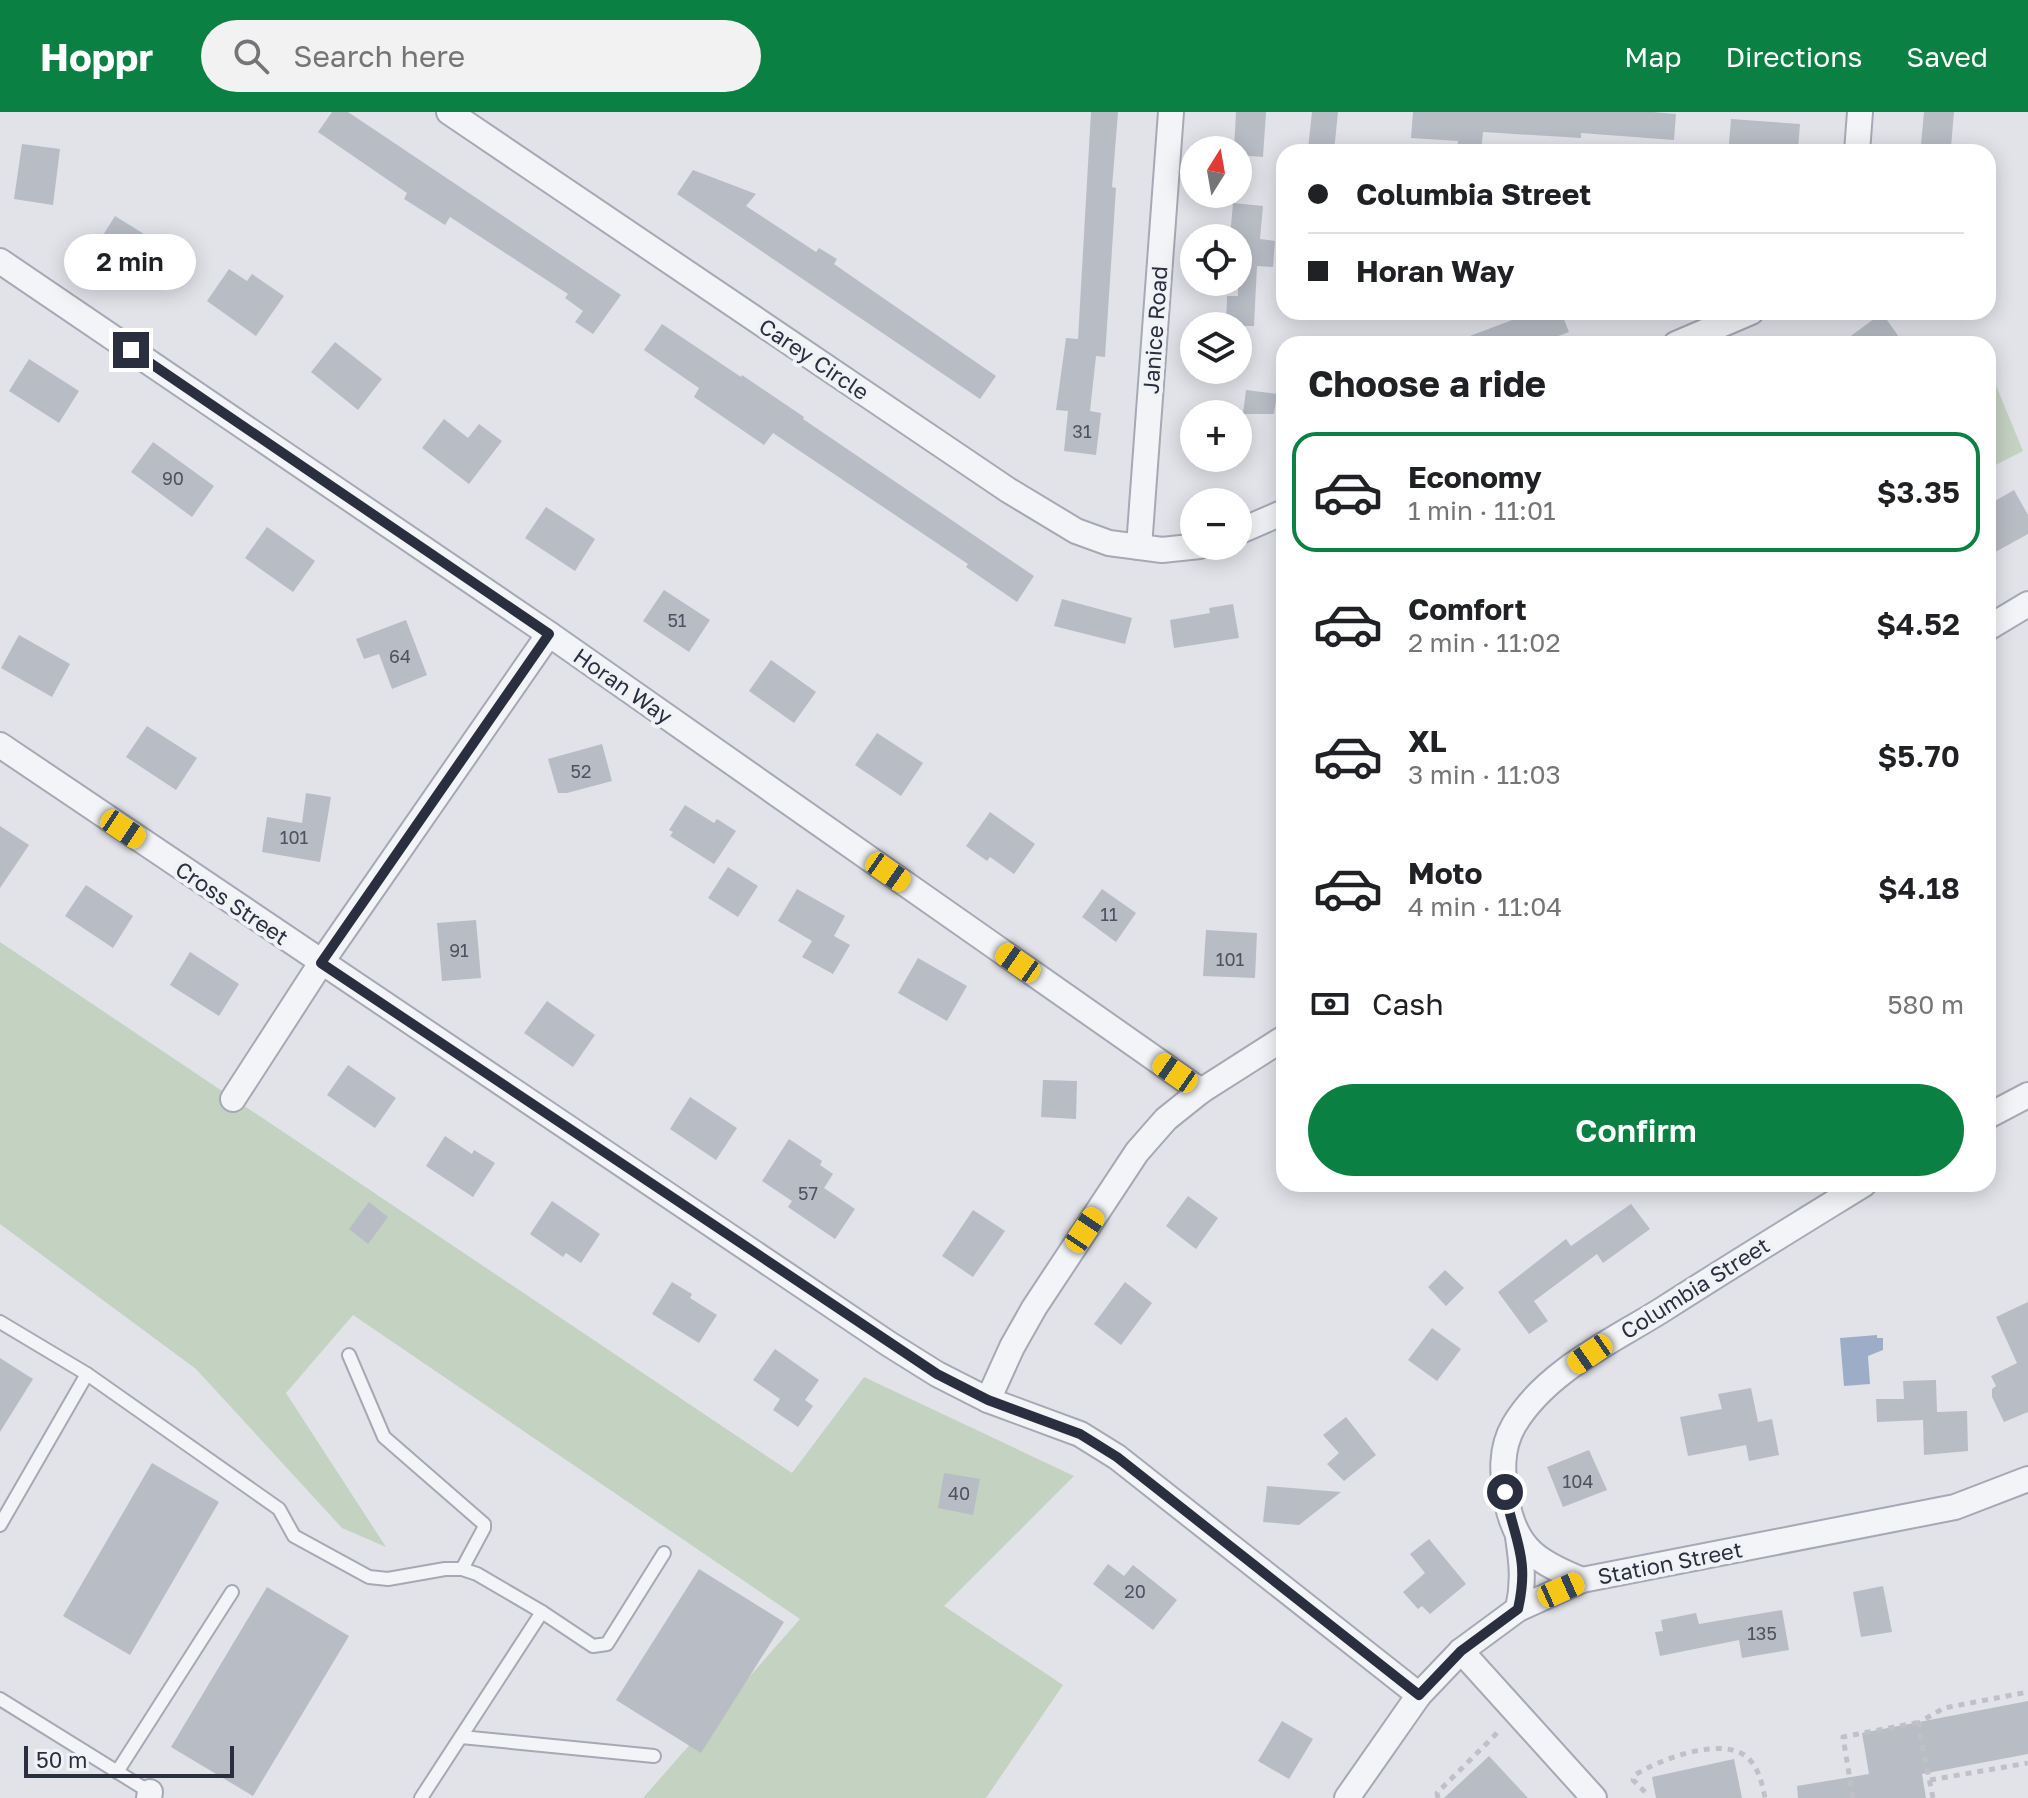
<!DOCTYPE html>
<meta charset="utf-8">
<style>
:root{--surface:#fff;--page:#f2f2f2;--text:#202124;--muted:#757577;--line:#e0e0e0;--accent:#0b8043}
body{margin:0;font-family:"Golos Text",sans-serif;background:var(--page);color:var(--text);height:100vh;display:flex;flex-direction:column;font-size:30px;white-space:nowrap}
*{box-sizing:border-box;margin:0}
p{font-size:26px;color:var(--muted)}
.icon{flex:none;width:44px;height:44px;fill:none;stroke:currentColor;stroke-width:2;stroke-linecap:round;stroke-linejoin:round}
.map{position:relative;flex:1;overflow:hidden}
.side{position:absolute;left:1276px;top:224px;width:720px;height:856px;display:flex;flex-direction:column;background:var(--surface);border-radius:24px;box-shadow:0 4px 20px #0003}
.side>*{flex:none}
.top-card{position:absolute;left:1276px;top:32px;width:720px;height:176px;border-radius:24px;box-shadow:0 4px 20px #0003;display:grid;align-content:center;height:176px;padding:0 32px;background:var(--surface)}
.needle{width:52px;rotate:11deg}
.fabs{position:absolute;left:1180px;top:24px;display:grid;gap:16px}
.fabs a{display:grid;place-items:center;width:72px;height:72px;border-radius:50%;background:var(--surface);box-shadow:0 4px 20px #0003;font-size:40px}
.scale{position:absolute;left:24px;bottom:20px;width:210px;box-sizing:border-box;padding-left:8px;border:4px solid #2a2f40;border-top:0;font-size:22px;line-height:28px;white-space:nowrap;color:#2a2f40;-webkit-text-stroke:6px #f0f2f6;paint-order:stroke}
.end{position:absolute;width:36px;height:36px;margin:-18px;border:10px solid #2a2f40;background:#fff;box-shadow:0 0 0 4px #fff}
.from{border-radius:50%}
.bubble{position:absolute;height:56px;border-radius:28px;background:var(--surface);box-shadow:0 4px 20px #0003;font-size:26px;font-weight:600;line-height:56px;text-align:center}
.car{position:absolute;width:24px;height:48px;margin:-24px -12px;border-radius:10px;box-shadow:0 0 6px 2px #0007;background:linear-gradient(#f5c518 24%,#345 0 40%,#f5c518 0 76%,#345 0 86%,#f5c518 0)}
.top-card b{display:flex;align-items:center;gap:28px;height:76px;font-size:30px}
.top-card b+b{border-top:2px solid var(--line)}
.top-card i{width:20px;height:20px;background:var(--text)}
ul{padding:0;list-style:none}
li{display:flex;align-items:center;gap:24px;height:120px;margin:0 16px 12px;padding:0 16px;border:4px solid transparent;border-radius:24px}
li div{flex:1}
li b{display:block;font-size:30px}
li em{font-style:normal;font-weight:600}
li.current{border-color:var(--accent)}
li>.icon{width:72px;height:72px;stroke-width:1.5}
h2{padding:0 32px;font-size:36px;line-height:96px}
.pay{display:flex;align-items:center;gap:20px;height:88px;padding:0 32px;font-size:30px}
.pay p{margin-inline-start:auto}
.button{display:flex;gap:16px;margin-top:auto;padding:16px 32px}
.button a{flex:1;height:92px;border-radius:48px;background:var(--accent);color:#fff;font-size:32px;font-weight:600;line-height:92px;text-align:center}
header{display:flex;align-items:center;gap:48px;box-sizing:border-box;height:112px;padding:0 40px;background:var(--accent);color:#fff}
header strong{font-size:38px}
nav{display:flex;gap:44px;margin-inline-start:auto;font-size:28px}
.search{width:560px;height:72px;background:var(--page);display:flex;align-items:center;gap:20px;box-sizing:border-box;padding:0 28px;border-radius:44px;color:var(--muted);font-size:30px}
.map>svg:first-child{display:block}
</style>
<header>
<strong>Hoppr</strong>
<div class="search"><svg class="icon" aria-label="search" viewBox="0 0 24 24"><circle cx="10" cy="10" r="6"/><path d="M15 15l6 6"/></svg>Search here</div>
<nav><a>Map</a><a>Directions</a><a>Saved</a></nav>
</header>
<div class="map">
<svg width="2028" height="1686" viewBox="0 0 2028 1686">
<rect width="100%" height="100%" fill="#e1e3e9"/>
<!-- green -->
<g fill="#c4d2c2">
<path d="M1990,259L2023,339L1988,357V260Z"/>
<path d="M0,830L792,1361L864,1265L1074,1364L944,1494L1063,1573L986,1686H643L800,1507L353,1203L286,1281L386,1435L342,1416L196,1257L0,1112Z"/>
</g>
<!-- water -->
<path fill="#9dadc7" d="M1877,1223V1226H1883V1238L1868,1244L1870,1272L1844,1274L1840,1226Z"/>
<!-- building -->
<g fill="#b8bcc5">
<path d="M332,0H348L621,183L593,222L575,210L583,199L565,186L568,182L450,105L445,113L404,87L407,81L318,20Z"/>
<path d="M1091,0H1118L1112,75L1116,76L1105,245L1096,244L1090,299L1101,301L1096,343L1064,339L1068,299L1056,298L1066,226L1078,227Z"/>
<path d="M1236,0H1266L1263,45L1238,43V38H1234Z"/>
<path d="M1312,0H1338L1334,39L1308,37Z"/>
<path d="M1413,0H1653L1676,2L1674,28L1581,21V26L1483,20L1481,40H1457L1458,29L1411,26Z"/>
<path d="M1924,0H1954L1951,35L1921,33Z"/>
<path d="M1731,7L1800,12L1798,37L1729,32Z"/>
<path d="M22,32L60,37L53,93L14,87Z"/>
<path d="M693,58L756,82L746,94L816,140L819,136L837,147L834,152L996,264L980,287L677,82Z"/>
<path d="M1233,91L1263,94L1260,127L1275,129L1273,155L1257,154L1254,214H1226L1227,184H1238V126H1230Z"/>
<path d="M115,104L165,135L145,166L95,136Z"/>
<path d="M229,157L247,169L252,162L284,184L256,224L207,189Z"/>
<path d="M1533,200H1561L1569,220L1537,232H1455L1454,230Z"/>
<path d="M1882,201L1904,232H1840Z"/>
<path d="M662,212L741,265L742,263L804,305L803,307L1034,464L1017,490L966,455L968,452L773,321L764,333L694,285L699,276L644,238Z"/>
<path d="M335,230L382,267L358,298L311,260Z"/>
<path d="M29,247L79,279L59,311L9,279Z"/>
<path d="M1246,278L1277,282L1274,302H1243Z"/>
<path d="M444,307L468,326L479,312L502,329L469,372L422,336Z"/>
<path d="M153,330L214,374L192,405L131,360Z"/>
<path d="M2014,378L2028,403V422L1988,444V393Z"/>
<path d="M546,395L595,427L575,459L525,426Z"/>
<path d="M267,415L315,449L293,480L245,446Z"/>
<path d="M664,478L710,508L689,540L643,509Z"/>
<path d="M1062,487L1132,506L1125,532L1054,514Z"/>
<path d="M1233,492L1239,526L1174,536L1170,508L1210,501L1209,496Z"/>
<path d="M406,508L427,563L392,577L379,542L364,547L356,527Z"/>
<path d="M19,523L70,552L52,585L1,556Z"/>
<path d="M771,548L816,580L794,611L749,579Z"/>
<path d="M147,614L197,646L176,678L126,645Z"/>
<path d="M877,621L923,651L901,684L855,653Z"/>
<path d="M602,632L612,669L567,681H558L548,647Z"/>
<path d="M306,681L331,685L320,750L262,740L267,705L302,711Z"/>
<path d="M685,693L714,711L717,707L736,719L714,752L670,724L673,720L669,718Z"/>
<path d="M990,700L1035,732L1014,762L990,745L987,749L966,734Z"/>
<path d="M0,714L29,733L0,776Z"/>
<path d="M728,755L758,774L738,805L708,786Z"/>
<path d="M86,773L133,804L113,836L65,804Z"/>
<path d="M797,777L845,804L834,824L850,833L833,862L802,845L812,829L778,809Z"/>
<path d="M1102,777L1136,801L1116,830L1082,805Z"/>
<path d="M476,808L481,866L442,869L437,811Z"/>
<path d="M1206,818L1257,821L1255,866L1203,864Z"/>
<path d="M190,840L239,872L219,904L170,873Z"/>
<path d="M918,846L967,874L947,909L898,881Z"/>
<path d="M547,889L595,923L573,955L524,921Z"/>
<path d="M348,953L396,986L375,1016L327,983Z"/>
<path d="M1043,968L1077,969L1076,1007L1041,1005Z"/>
<path d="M690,985L737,1016L716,1048L670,1017Z"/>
<path d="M445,1024L472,1042L474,1038L495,1051L473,1085L426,1054Z"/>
<path d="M789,1027L822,1049L820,1053L833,1062L824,1076L855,1097L835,1127L788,1095L792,1089L762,1069Z"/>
<path d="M1188,1084L1218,1106L1196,1137L1166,1114Z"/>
<path d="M552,1089L600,1122L581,1151L566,1141L563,1145L530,1122Z"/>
<path d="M369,1090L388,1105L368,1132L349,1117Z"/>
<path d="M1631,1092L1650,1117L1603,1151L1597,1142L1534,1189L1548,1209L1529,1222L1498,1180L1566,1127L1571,1134Z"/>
<path d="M973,1098L1005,1119L973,1165L942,1144Z"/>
<path d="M1445,1158L1464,1176L1446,1194L1428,1175Z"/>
<path d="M672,1170L692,1182L690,1186L717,1203L699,1231L652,1202Z"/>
<path d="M1125,1170L1152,1191L1121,1233L1094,1212Z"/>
<path d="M2028,1190V1300L2004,1310L1992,1285V1277L1996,1274L1991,1264L2017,1251L1996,1205Z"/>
<path d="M1432,1216L1461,1237L1437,1269L1408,1248Z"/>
<path d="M775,1237L819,1268L805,1288L813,1294L798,1315L773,1298L780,1287L753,1268Z"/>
<path d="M0,1246L33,1267L0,1320Z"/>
<path d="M1936,1268L1937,1300L1967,1299L1968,1339L1924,1343L1923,1308L1877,1310L1876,1287H1904L1903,1269Z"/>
<path d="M1751,1276L1758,1310L1772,1307L1779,1343L1749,1349L1746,1333L1688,1344L1680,1305L1722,1297L1718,1282Z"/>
<path d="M1346,1305L1376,1343L1344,1369L1327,1352L1339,1341L1323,1323Z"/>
<path d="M1589,1338L1607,1378L1563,1395L1547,1355Z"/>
<path d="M152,1351L219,1390L130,1543L63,1504Z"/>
<path d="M944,1361L980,1367L973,1403L938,1396Z"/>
<path d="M1267,1374L1341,1380L1299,1413L1263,1410Z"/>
<path d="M1429,1427L1466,1472L1430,1502L1422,1494L1418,1497L1403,1480L1425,1461L1410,1442Z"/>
<path d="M1108,1452L1124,1464L1133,1453L1177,1488L1153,1518L1093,1472Z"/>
<path d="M699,1457L784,1510L701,1641L616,1588Z"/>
<path d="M1883,1474L1892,1520L1861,1525L1853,1480Z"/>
<path d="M267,1475L349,1524L253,1684L171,1635Z"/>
<path d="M1782,1498L1789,1538L1742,1546L1739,1528L1660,1544L1655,1520L1663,1519L1661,1508L1696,1501L1699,1512Z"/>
<path d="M2028,1589V1642L1922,1662L1926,1686H1798L1797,1674L1869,1662L1862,1621Z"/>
<path d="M1282,1609L1313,1627L1289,1667L1258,1649Z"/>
<path d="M1489,1644L1528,1686H1444Z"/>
<path d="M1734,1647L1742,1686H1656L1652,1665Z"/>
</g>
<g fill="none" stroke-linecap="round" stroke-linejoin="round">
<defs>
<g id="lane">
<path d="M0,1210L87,1262L279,1397L294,1424L369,1465L388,1467L445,1457H462L477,1462L542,1500L421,1686"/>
<path d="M349,1243L384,1325L484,1412V1416L462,1457"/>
<path d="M0,1413L87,1262"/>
<path d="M542,1500L593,1534L607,1532L664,1441"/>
<path d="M0,1587L153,1682"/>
<path d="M461,1625L654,1644"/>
<path d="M117,1660L232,1480"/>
</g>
<g id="street">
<path d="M449,0L1008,378L1076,419L1109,431L1162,438L1200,434"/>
<path d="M1857,40L1860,0"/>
<path d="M0,149L549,522L1201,979"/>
<path d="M1676,232L1751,200"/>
<path d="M1238,420L1284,400"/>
<path d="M1139,435L1171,0"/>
<path d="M1988,516L2028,492"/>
<path d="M0,633L889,1232L937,1262L988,1288L1080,1322L1117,1345L1419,1583"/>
<path d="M233,987L321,851L549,522"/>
<path d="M1988,1004L2028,983"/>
<path d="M988,1288L1012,1235L1034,1196L1137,1040L1166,1007L1201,979L1284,926"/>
<path d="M1518,1425C1522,1451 1524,1471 1518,1497"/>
<path d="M1582,1468C1540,1451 1516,1438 1507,1390C1502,1363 1500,1337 1514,1313C1546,1259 1611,1230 1662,1198C1729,1155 1796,1114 1864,1072"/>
<path d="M1461,1539L1594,1686"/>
<path d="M149,1686L150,1680"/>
<path d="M1347,1686L1419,1583L1461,1539L1518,1497L1582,1468L1955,1395L2028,1367"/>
</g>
</defs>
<!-- lane casing -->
<use href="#lane" stroke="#a6a9b3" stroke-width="16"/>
<!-- street casing -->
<use href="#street" stroke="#a6a9b3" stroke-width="28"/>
<!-- path -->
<g stroke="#bfc1c7" stroke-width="5" stroke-dasharray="6 6" stroke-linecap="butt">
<path d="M1930,1668L2028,1651"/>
<path d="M1645,1680L1633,1668L1635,1663C1660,1647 1724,1623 1748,1646C1759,1657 1762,1671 1765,1686"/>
<path d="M1438,1686L1437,1681L1498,1620"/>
<path d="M1853,1686L1843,1625L1920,1610"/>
<path d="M1933,1686L1919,1616L1920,1610L1944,1596L2028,1580"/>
</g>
<!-- lane -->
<use href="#lane" stroke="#f3f4f7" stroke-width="12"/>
<!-- street -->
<use href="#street" stroke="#f3f4f7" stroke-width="24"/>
</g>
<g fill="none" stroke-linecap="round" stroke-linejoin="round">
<!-- route -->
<path stroke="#2a2f40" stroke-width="10" d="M131,238L549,522L321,851L937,1262L988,1288L1080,1322L1117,1345L1419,1583L1461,1539L1518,1497C1530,1445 1514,1428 1505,1380"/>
</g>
<g text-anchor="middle" stroke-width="8" stroke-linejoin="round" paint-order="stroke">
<!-- number labels -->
<g font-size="18" fill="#4e5261">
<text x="1082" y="326">31</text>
<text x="173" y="373">90</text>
<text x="677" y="515">51</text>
<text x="400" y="551">64</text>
<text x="581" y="666">52</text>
<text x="294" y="732">101</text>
<text x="1109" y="809">11</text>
<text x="459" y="845">91</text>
<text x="1230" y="854">101</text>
<text x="808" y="1088">57</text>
<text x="1578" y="1376">104</text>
<text x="959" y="1388">40</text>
<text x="1135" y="1486">20</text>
<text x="1762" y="1528">135</text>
</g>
<!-- street labels -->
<g font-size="22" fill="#2a2f40" stroke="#f0f2f6">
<text transform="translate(1155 218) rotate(-86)" y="8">Janice Road</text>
<text transform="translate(814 247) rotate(34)" y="8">Carey Circle</text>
<text transform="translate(623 574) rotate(35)" y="8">Horan Way</text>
<text transform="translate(232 791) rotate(34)" y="8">Cross Street</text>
<text transform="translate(1695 1176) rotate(-32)" y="8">Columbia Street</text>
<text transform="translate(1670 1451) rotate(-11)" y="8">Station Street</text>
</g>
</g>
</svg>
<div class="fabs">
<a><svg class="needle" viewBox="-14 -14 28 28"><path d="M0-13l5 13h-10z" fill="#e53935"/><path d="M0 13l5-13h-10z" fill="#757577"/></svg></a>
<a><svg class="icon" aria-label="locate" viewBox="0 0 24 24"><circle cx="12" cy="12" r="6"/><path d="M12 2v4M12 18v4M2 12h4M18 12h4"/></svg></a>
<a><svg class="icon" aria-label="layers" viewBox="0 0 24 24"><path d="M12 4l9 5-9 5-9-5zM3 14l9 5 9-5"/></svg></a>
<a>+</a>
<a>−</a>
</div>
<div class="scale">50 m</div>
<i class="end from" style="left:1505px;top:1380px"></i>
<i class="end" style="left:131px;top:238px"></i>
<div class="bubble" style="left:64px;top:122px;width:132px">2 min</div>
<i class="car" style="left:123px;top:717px;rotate:124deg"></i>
<i class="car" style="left:888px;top:760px;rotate:125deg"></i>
<i class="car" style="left:1018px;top:851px;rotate:305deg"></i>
<i class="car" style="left:1175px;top:961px;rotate:305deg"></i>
<i class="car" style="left:1085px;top:1118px;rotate:34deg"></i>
<i class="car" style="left:1590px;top:1242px;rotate:235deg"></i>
<i class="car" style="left:1561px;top:1478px;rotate:66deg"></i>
<div class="top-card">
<b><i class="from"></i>Columbia Street</b>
<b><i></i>Horan Way</b>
</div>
<section class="side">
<h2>Choose a ride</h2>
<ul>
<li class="current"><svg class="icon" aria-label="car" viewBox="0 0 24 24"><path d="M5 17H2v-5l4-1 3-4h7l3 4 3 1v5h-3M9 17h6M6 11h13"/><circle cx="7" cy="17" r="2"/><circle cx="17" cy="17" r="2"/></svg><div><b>Economy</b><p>1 min · 11:01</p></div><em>$3.35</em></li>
<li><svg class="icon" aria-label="car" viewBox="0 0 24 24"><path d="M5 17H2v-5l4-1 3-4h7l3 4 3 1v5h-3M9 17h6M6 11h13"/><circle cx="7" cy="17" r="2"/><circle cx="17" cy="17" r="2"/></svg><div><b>Comfort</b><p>2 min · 11:02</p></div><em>$4.52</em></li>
<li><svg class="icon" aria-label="car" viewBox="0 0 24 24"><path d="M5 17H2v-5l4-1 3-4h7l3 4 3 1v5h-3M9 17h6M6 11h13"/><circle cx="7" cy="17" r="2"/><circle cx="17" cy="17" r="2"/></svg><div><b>XL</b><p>3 min · 11:03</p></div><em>$5.70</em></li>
<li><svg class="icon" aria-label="car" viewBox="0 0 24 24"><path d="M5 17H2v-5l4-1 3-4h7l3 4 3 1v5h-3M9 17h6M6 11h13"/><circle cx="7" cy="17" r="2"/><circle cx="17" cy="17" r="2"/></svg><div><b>Moto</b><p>4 min · 11:04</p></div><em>$4.18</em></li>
</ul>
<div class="pay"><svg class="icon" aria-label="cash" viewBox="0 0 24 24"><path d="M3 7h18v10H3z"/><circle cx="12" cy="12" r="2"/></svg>Cash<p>580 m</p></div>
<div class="button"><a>Confirm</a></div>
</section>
</div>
